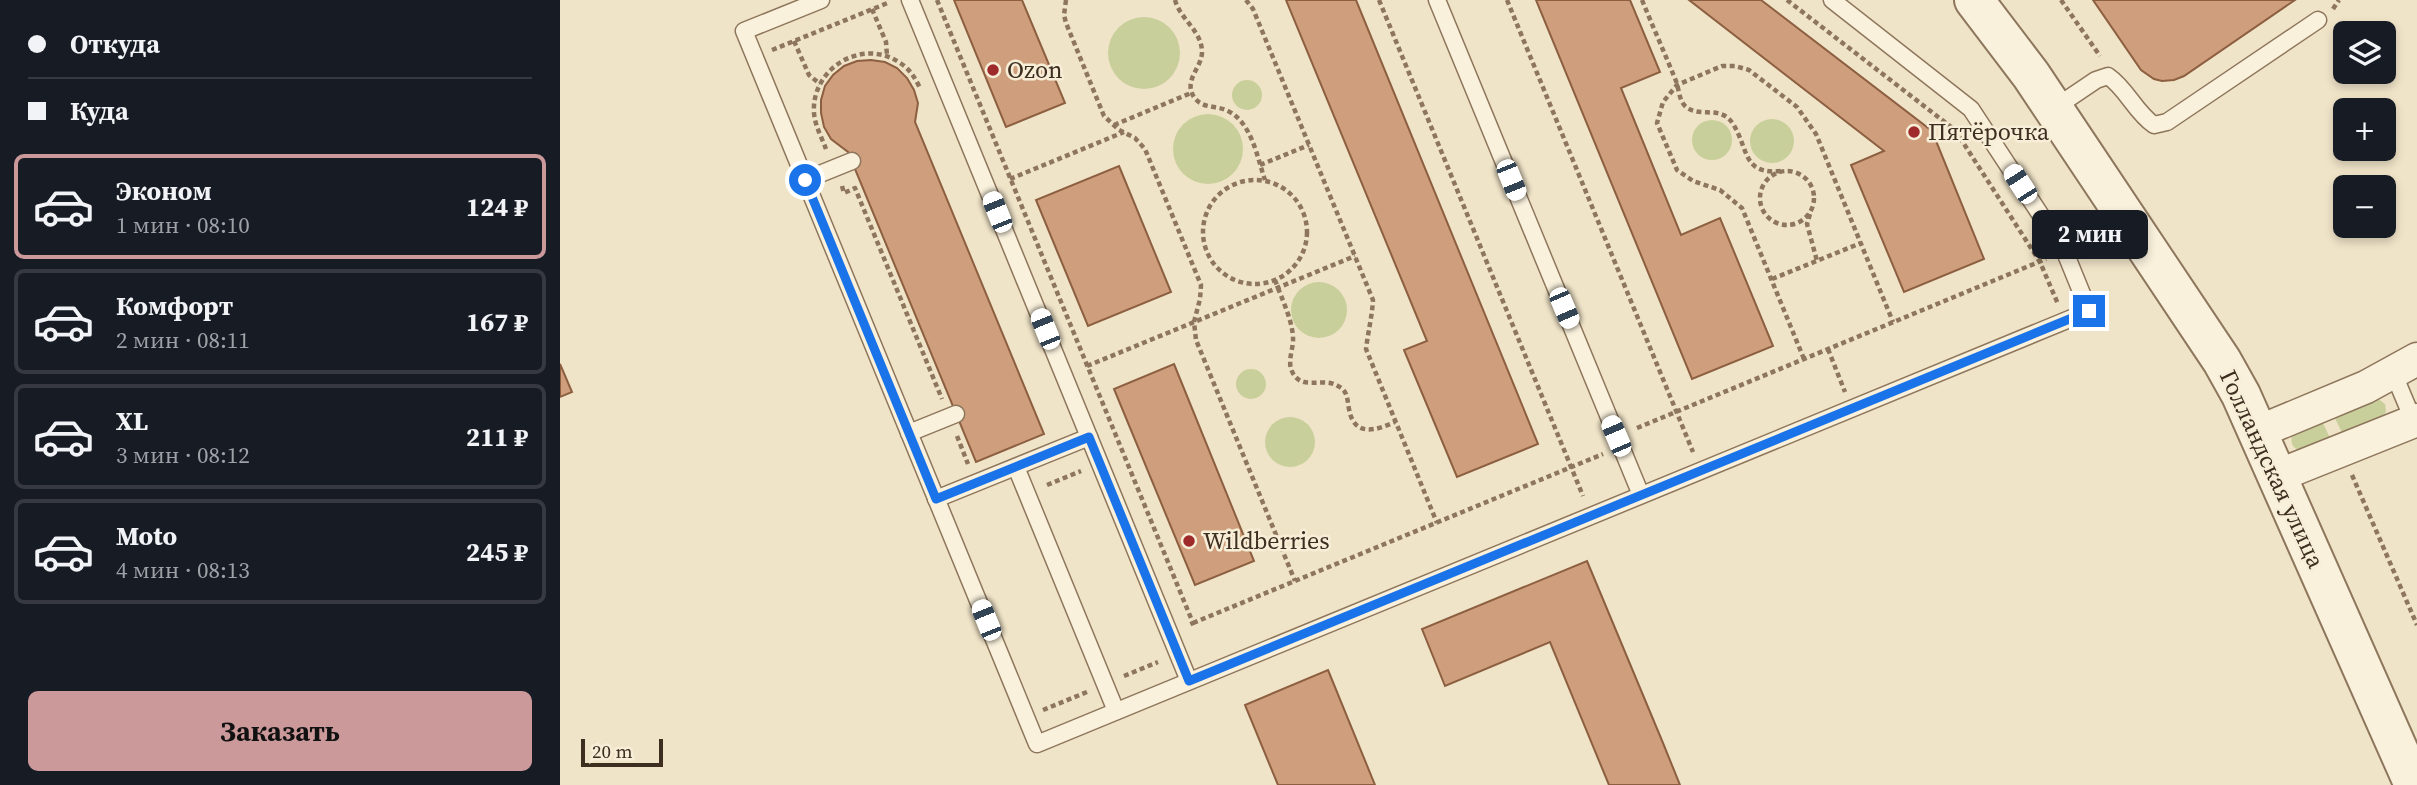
<!DOCTYPE html>
<html lang="ru">
<meta charset="utf-8">
<style>
:root{--surface:#171b24;--page:#242831;--text:#f1f3f6;--muted:#9ea1a6;--line:#363941;--accent:#cc999b}
body{margin:0;font-family:"Source Serif 4",serif;background:var(--page);color:var(--text);height:100vh;display:flex;flex-direction:column;font-size:26px;white-space:nowrap}
*{box-sizing:border-box;margin:0}
p{font-size:23px;color:var(--muted)}
.icon{flex:none;width:38px;height:38px;fill:none;stroke:currentColor;stroke-width:2;stroke-linecap:round;stroke-linejoin:round}
.map{position:relative;flex:1;overflow:hidden}
.details{display:flex;flex-direction:column;background:var(--surface);width:560px}
.details>*{flex:none}
.hud{display:grid;align-content:center;height:154px;padding:0 28px;background:var(--surface)}
.buttons{position:absolute;left:1773px;top:21px;display:grid;gap:14px}
.buttons a{display:grid;place-items:center;width:63px;height:63px;border-radius:10px;background:var(--surface);box-shadow:0 4px 10px #0003;font-size:35px}
.scale{position:absolute;left:21px;bottom:18px;width:82px;box-sizing:border-box;padding-left:7px;border:4px solid #3d2e20;border-top:0;font-size:19px;line-height:24px;white-space:nowrap;color:#3d2e20;-webkit-text-stroke:5px #f7eed8;paint-order:stroke}
.end{position:absolute;width:32px;height:32px;margin:-16px;border:9px solid #1a73e8;background:#fff;box-shadow:0 0 0 4px #fff}
.from{border-radius:50%}
.bubble{position:absolute;height:49px;border-radius:10px;background:var(--surface);box-shadow:0 4px 10px #0003;font-size:23px;font-weight:700;line-height:49px;text-align:center}
.car{position:absolute;width:21px;height:42px;margin:-21px -10px;border-radius:9px;box-shadow:0 0 5px 2px #0007;background:linear-gradient(#fff 24%,#345 0 40%,#fff 0 76%,#345 0 86%,#fff 0)}
.hud b{display:flex;align-items:center;gap:24px;height:66px;font-size:26px}
.hud b+b{border-top:2px solid var(--line)}
.hud i{width:18px;height:18px;background:var(--text)}
ul{padding:0;list-style:none}
li{display:flex;align-items:center;gap:21px;height:105px;margin:0 14px 10px;padding:0 14px;border:4px solid var(--line);border-radius:10px}
li div{flex:1}
li b{display:block;font-size:26px}
li em{font-style:normal;font-weight:700}
li.selected{border-color:var(--accent)}
li>.icon{width:63px;height:63px;stroke-width:1.5}
.cta{display:flex;gap:14px;margin-top:auto;padding:14px 28px}
.cta a{flex:1;height:80px;border-radius:10px;background:var(--accent);color:#111;font-size:28px;font-weight:700;line-height:80px;text-align:center}
main{display:flex;flex:1;min-height:0}
.map>svg:first-child{display:block}
</style>
<main>
<section class="details">
<div class="hud">
<b><i class="from"></i>Откуда</b>
<b><i></i>Куда</b>
</div>
<ul>
<li class="selected"><svg class="icon" aria-label="car" viewBox="0 0 24 24"><path d="M5 17H2v-5l4-1 3-4h7l3 4 3 1v5h-3M9 17h6M6 11h13"/><circle cx="7" cy="17" r="2"/><circle cx="17" cy="17" r="2"/></svg><div><b>Эконом</b><p>1 мин · 08:10</p></div><em>124 ₽</em></li>
<li><svg class="icon" aria-label="car" viewBox="0 0 24 24"><path d="M5 17H2v-5l4-1 3-4h7l3 4 3 1v5h-3M9 17h6M6 11h13"/><circle cx="7" cy="17" r="2"/><circle cx="17" cy="17" r="2"/></svg><div><b>Комфорт</b><p>2 мин · 08:11</p></div><em>167 ₽</em></li>
<li><svg class="icon" aria-label="car" viewBox="0 0 24 24"><path d="M5 17H2v-5l4-1 3-4h7l3 4 3 1v5h-3M9 17h6M6 11h13"/><circle cx="7" cy="17" r="2"/><circle cx="17" cy="17" r="2"/></svg><div><b>XL</b><p>3 мин · 08:12</p></div><em>211 ₽</em></li>
<li><svg class="icon" aria-label="car" viewBox="0 0 24 24"><path d="M5 17H2v-5l4-1 3-4h7l3 4 3 1v5h-3M9 17h6M6 11h13"/><circle cx="7" cy="17" r="2"/><circle cx="17" cy="17" r="2"/></svg><div><b>Moto</b><p>4 мин · 08:13</p></div><em>245 ₽</em></li>
</ul>
<div class="cta"><a>Заказать</a></div>
</section>
<div class="map">
<svg width="1857" height="785" viewBox="0 0 1857 785">
<rect width="100%" height="100%" fill="#f0e4c8"/>
<!-- green -->
<g fill="#c9cf9b">
<circle cx="584" cy="53" r="36"/>
<circle cx="687" cy="95" r="15"/>
<circle cx="648" cy="149" r="35"/>
<circle cx="1212" cy="141" r="22"/>
<circle cx="1152" cy="140" r="20"/>
<circle cx="759" cy="310" r="28"/>
<circle cx="691" cy="384" r="15"/>
<path d="M1816,397L1825,404L1826,411L1824,416L1783,435L1773,414Z"/>
<circle cx="730" cy="442" r="25"/>
<path d="M1761,419L1771,440C1759,445 1727,462 1732,434Z"/>
</g>
<!-- building -->
<g fill="#cf9f7d" stroke="#8d5f41" stroke-width="2">
<path d="M394,0H462L505,103L446,127Z"/>
<path d="M726,0H796L978,444L897,477L844,350L867,341Z"/>
<path d="M976,0H1070L1100,72L1061,88L1121,235L1160,218L1213,346L1132,379Z"/>
<path d="M1129,0H1201L1372,131L1424,259L1344,292L1291,165L1324,151Z"/>
<path d="M1533,0H1735L1624,76L1614,80L1602,81L1594,79L1581,70Z"/>
<path d="M311,60L325,62L337,68L347,78L354,90L358,103L355,122L484,434L416,462L288,152L271,139L264,127L261,113V100L265,86L273,75L284,66L297,61Z"/>
<path d="M559,166L611,292L528,326L476,200Z"/>
<path d="M0,364L12,392L0,397Z"/>
<path d="M614,364L694,561L635,585L554,389Z"/>
<path d="M1027,561L1103,743L1120,785H1049L990,642L885,686L862,629Z"/>
<path d="M768,670L815,785H718L685,705Z"/>
</g>
<g fill="none" stroke-linecap="round" stroke-linejoin="round">
<defs>
<g id="service">
<path d="M261,0L184,31L477,744L1529,311L1505,252L1411,109L1272,0"/>
<path d="M350,0L629,681"/>
<path d="M877,0L1081,495"/>
<path d="M1493,109L1536,80L1548,76C1567,89 1575,112 1594,125L1607,122L1758,20"/>
<path d="M245,180L292,161"/>
<path d="M1833,372L1856,427"/>
<path d="M349,433L396,414"/>
<path d="M456,467L556,711"/>
<path d="M376,499L529,437"/>
</g>
<g id="minor">
<path d="M1698,432L1806,387L1857,359"/>
<path d="M1717,476L1857,420"/>
</g>
<path id="tertiary" d="M1414,0L1471,75L1662,361L1681,395L1854,785"/>
</defs>
<!-- service casing -->
<use href="#service" stroke="#8d765c" stroke-width="19"/>
<!-- minor casing -->
<use href="#minor" stroke="#8d765c" stroke-width="35"/>
<!-- tertiary casing -->
<use href="#tertiary" stroke="#8d765c" stroke-width="42"/>
<!-- path -->
<g stroke="#8d765c" stroke-width="4.5" stroke-dasharray="5 3.5" stroke-linecap="butt">
<path d="M377,0L633,623L629,625"/>
<path d="M506,0L504,15L506,23L544,116L559,130L575,138L585,149L641,285L640,299L634,322L636,340L735,581"/>
<path d="M615,0C620,19 642,31 642,52C642,68 623,80 634,97C642,109 656,105 668,111C692,123 697,157 705,180"/>
<path d="M686,0L693,9L813,300C812,317 808,332 806,349L877,523"/>
<path d="M819,0L1023,496"/>
<path d="M947,0L1133,452"/>
<path d="M1082,0C1093,27 1105,54 1116,81C1119,89 1119,100 1125,106C1139,119 1161,104 1173,124C1189,149 1182,175 1221,171"/>
<path d="M1227,0L1395,130L1480,262L1498,304"/>
<path d="M1501,0L1540,56"/>
<path d="M312,9L326,42L327,56"/>
<path d="M1773,9L1779,0"/>
<path d="M234,41L249,75L260,84"/>
<path d="M212,50L330,2"/>
<path d="M554,125L631,93"/>
<path d="M266,149C262,138 255,126 254,113C251,68 303,37 340,63C350,69 355,78 360,88"/>
<path d="M700,165L749,145"/>
<circle cx="1227" cy="198" r="27"/>
<path d="M450,179L564,132"/>
<circle cx="695" cy="232" r="52"/>
<path d="M282,186L284,193L295,188L382,399"/>
<path d="M1250,214L1247,224L1257,261"/>
<path d="M1212,279L1301,243"/>
<path d="M715,280C721,297 732,319 733,337C734,347 728,358 731,369C740,393 762,376 778,386C788,391 787,399 789,409C794,438 817,430 835,422"/>
<path d="M1268,349L1285,392"/>
<path d="M1244,359L1182,208L1160,190L1133,181L1117,170L1097,123L1103,102L1117,85L1162,66H1175L1189,70L1237,107L1256,134L1333,322"/>
<path d="M527,366L795,256"/>
<path d="M1077,428L1486,259"/>
<path d="M397,436L408,464"/>
<path d="M1792,475L1857,625"/>
<path d="M487,485L521,471"/>
<path d="M633,623L1043,454"/>
<path d="M564,676L598,662"/>
<path d="M483,710L527,692"/>
</g>
<!-- service -->
<use href="#service" stroke="#faf1dc" stroke-width="16"/>
<!-- minor -->
<use href="#minor" stroke="#faf1dc" stroke-width="32"/>
<!-- tertiary -->
<use href="#tertiary" stroke="#faf1dc" stroke-width="38"/>
</g>
<g fill="none" stroke-linecap="round" stroke-linejoin="round">
<!-- route -->
<path stroke="#1a73e8" stroke-width="9" d="M245,180L376,499L529,437L629,681L1529,311"/>
</g>
<!-- markers -->
<g fill="#9e2a2b" stroke="#f7eed8" stroke-width="2.5">
<circle cx="433" cy="70" r="7"/>
<circle cx="1354" cy="132" r="7"/>
<circle cx="629" cy="541" r="7"/>
</g>
<g text-anchor="middle" stroke-width="5" stroke-linejoin="round" paint-order="stroke">
<!-- poi labels -->
<g font-size="24" fill="#3d2e20" stroke="#f7eed8" text-anchor="start">
<text x="447" y="78">Ozon</text>
<text x="1368" y="140">Пятёрочка</text>
<text x="643" y="549">Wildberries</text>
</g>
<!-- street labels -->
<g font-size="24" fill="#3d2e20" stroke="#f7eed8">
<text transform="translate(1712 469) rotate(65)" y="8">Голландская улица</text>
</g>
</g>
</svg>
<div class="buttons">
<a><svg class="icon" aria-label="layers" viewBox="0 0 24 24"><path d="M12 4l9 5-9 5-9-5zM3 14l9 5 9-5"/></svg></a>
<a>+</a>
<a>−</a>
</div>
<div class="scale">20 m</div>
<i class="end from" style="left:245px;top:180px"></i>
<i class="end" style="left:1529px;top:311px"></i>
<div class="bubble" style="left:1472px;top:210px;width:116px">2 мин</div>
<i class="car" style="left:951px;top:180px;rotate:158deg"></i>
<i class="car" style="left:1460px;top:184px;rotate:327deg"></i>
<i class="car" style="left:437px;top:212px;rotate:338deg"></i>
<i class="car" style="left:1004px;top:308px;rotate:157deg"></i>
<i class="car" style="left:485px;top:329px;rotate:338deg"></i>
<i class="car" style="left:1056px;top:436px;rotate:337deg"></i>
<i class="car" style="left:426px;top:620px;rotate:338deg"></i>
</div>
</main>
